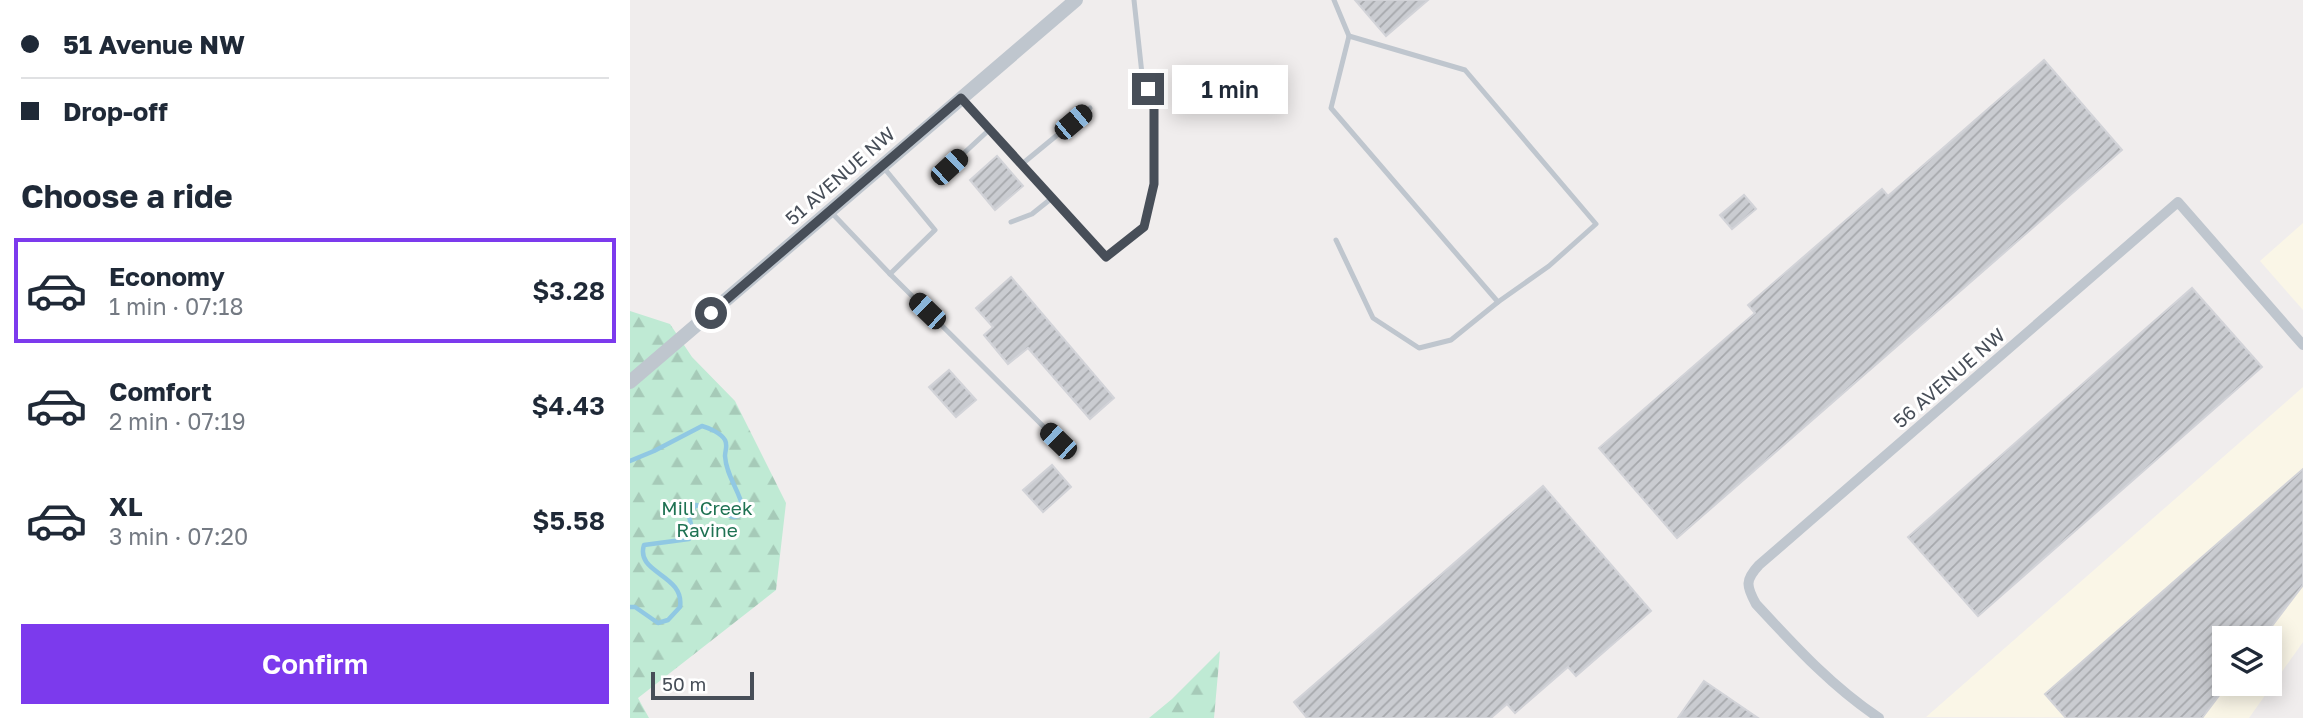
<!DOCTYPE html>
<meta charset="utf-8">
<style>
:root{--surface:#fff;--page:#f6f6f7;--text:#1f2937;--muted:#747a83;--line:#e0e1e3;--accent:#7c3aed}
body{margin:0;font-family:"Golos Text",sans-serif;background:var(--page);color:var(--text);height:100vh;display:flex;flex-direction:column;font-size:26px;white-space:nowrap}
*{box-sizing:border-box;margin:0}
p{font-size:23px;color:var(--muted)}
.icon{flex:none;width:38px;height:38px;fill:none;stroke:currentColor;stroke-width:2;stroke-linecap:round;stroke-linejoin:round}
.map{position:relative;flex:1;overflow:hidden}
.side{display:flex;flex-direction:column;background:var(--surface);width:630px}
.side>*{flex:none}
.guide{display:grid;align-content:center;height:154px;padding:0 21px;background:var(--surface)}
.fabs{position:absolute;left:1582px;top:626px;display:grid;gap:14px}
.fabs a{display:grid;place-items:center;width:70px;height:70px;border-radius:0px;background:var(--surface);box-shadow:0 4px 18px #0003;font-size:35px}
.scale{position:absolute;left:21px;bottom:18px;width:103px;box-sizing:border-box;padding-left:7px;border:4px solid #474e58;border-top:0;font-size:19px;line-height:24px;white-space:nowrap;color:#474e58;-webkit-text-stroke:5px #fff;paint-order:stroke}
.end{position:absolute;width:32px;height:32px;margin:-16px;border:9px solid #474e58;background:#fff;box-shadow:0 0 0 4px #fff}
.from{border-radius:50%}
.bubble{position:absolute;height:49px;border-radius:0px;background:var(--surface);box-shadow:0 4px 18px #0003;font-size:23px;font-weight:600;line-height:49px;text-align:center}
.car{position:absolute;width:21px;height:42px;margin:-21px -10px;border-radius:9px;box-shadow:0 0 5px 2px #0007;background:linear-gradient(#222 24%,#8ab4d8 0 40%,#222 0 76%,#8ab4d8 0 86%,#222 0)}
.guide b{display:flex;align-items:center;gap:24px;height:66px;font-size:26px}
.guide b+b{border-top:2px solid var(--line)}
.guide i{width:18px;height:18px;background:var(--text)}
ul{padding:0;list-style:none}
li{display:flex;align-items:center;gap:21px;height:105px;margin:0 14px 10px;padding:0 7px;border:4px solid transparent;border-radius:0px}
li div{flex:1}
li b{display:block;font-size:26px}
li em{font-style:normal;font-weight:600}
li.on{border-color:var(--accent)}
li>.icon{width:63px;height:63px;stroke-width:1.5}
h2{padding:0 21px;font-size:32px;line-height:84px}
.primary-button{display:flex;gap:14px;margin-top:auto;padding:14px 21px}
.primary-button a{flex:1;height:80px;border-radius:0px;background:var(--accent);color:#fff;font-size:28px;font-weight:600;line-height:80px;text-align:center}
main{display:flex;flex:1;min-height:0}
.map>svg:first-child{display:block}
</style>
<main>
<section class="side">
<div class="guide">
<b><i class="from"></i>51 Avenue NW</b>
<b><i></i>Drop-off</b>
</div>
<h2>Choose a ride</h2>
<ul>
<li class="on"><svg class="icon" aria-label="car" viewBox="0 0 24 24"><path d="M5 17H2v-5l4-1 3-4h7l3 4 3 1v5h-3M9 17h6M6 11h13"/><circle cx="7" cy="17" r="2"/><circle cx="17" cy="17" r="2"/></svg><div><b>Economy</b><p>1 min · 07:18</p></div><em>$3.28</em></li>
<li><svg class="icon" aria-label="car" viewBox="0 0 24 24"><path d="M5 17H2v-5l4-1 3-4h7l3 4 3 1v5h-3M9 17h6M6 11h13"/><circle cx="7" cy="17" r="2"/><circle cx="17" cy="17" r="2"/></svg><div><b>Comfort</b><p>2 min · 07:19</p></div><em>$4.43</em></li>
<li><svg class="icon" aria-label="car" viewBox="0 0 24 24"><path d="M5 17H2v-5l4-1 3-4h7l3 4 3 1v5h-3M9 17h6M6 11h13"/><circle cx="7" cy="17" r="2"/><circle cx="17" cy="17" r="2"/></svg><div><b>XL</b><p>3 min · 07:20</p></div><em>$5.58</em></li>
</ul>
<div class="primary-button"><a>Confirm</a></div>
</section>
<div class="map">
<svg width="1673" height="718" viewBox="0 0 1673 718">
<defs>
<pattern id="forest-firs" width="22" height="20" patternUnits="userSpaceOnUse" patternTransform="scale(1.75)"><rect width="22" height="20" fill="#bfead4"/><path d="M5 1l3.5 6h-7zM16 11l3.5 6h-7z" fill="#a6cab8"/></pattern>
<pattern id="building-hatch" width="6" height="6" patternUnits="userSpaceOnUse" patternTransform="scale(1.75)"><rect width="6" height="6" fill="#caccd1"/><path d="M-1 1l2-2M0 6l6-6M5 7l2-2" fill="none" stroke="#a6a8ac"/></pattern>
</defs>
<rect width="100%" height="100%" fill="#f0eded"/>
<!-- commercial -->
<g fill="#faf6e7" fill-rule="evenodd">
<path d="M1673,223V310L1630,261Z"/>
<path d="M1673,387V642L1619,718L1296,717ZM1594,639H1640V684H1594Z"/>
</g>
<!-- forest -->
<g fill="url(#forest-firs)">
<path d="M0,311L40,324L62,357L105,401L156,503L146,590L8,698L19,718H0Z"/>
<path d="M590,651L584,718H519L542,699Z"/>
</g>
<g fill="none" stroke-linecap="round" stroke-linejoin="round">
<!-- stream -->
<path stroke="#90c8e3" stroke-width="4.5" d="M0,461L24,451L72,426C79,428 91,433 95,440C98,446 95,450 95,456C96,475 109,490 113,508L110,515L104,517L66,505L59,515C60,524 65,532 59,539L14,545C5,574 55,574 50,607L38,620L28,623L5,607H0"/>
</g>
<!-- building -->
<g fill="url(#building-hatch)" stroke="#d2d3d8" stroke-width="2">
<path d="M725,0H798L756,36Z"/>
<path d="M1414,60L1492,150L1047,538L969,448L1125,313L1118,305L1252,189L1258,196Z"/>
<path d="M367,156L393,186L365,210L340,180Z"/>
<path d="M1114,195L1126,209L1102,229L1090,215Z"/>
<path d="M381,277L484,398L460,419L398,348L378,364L354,335L363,327L346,308Z"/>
<path d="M1562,288L1632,367L1348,616L1278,537Z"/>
<path d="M319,370L346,400L326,417L299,387Z"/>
<path d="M422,465L441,487L413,512L393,490Z"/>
<path d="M1673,469V585L1632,639H1594V689L1572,718H1436L1415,694Z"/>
<path d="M913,486L1021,611L946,676L938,667L885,713L877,704L861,718H677L664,702Z"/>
<path d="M1074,681L1128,718H1048Z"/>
</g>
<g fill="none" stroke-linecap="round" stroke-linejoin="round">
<!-- service -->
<g stroke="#bfc6ce" stroke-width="5">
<path d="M704,0L719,36L701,108L868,302L821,340L789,348L743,318L706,240"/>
<path d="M719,36L835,70L966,224L919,266L868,302"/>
<path d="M333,100L476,257L514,227L524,184V103L512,74L504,0"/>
<path d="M392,164L460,108"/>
<path d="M319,167L360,129"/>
<path d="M254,168L305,230L260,274"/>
<path d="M201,212L260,274L428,441"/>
<path d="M381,222L402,214L422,198"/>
</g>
<!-- minor -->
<path stroke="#bfc6ce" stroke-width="10" d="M1249,718C1201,686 1165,646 1126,604C1116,586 1115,580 1129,565L1548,202L1673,345"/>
<!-- tertiary -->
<path stroke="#bfc6ce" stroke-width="14" d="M0,382L446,0"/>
</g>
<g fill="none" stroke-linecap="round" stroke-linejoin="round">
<!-- route -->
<path stroke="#474e58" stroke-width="9" d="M81,313L331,98L476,257L514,227L524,184V103L518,89"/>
</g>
<g text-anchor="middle" stroke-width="6" stroke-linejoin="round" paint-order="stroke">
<!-- street labels -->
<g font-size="19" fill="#474e58" stroke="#fff">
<text transform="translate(210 176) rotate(-41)" y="7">51 AVENUE NW</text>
<text transform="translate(1319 378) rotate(-41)" y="7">56 AVENUE NW</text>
</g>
<!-- park labels -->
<g font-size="19" fill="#1f7253" stroke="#fff">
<text x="77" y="515">Mill Creek<tspan x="77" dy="22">Ravine</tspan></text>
</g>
</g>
</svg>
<div class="fabs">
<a><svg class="icon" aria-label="layers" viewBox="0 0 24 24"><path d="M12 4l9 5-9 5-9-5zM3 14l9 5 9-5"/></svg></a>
</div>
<div class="scale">50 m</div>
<i class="end from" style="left:81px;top:313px"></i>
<i class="end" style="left:518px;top:89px"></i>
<div class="bubble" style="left:542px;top:65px;width:116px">1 min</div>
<i class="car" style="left:443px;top:122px;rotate:50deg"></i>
<i class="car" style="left:319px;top:167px;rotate:47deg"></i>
<i class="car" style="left:297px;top:311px;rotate:314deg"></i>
<i class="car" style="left:428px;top:441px;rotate:314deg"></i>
</div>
</main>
